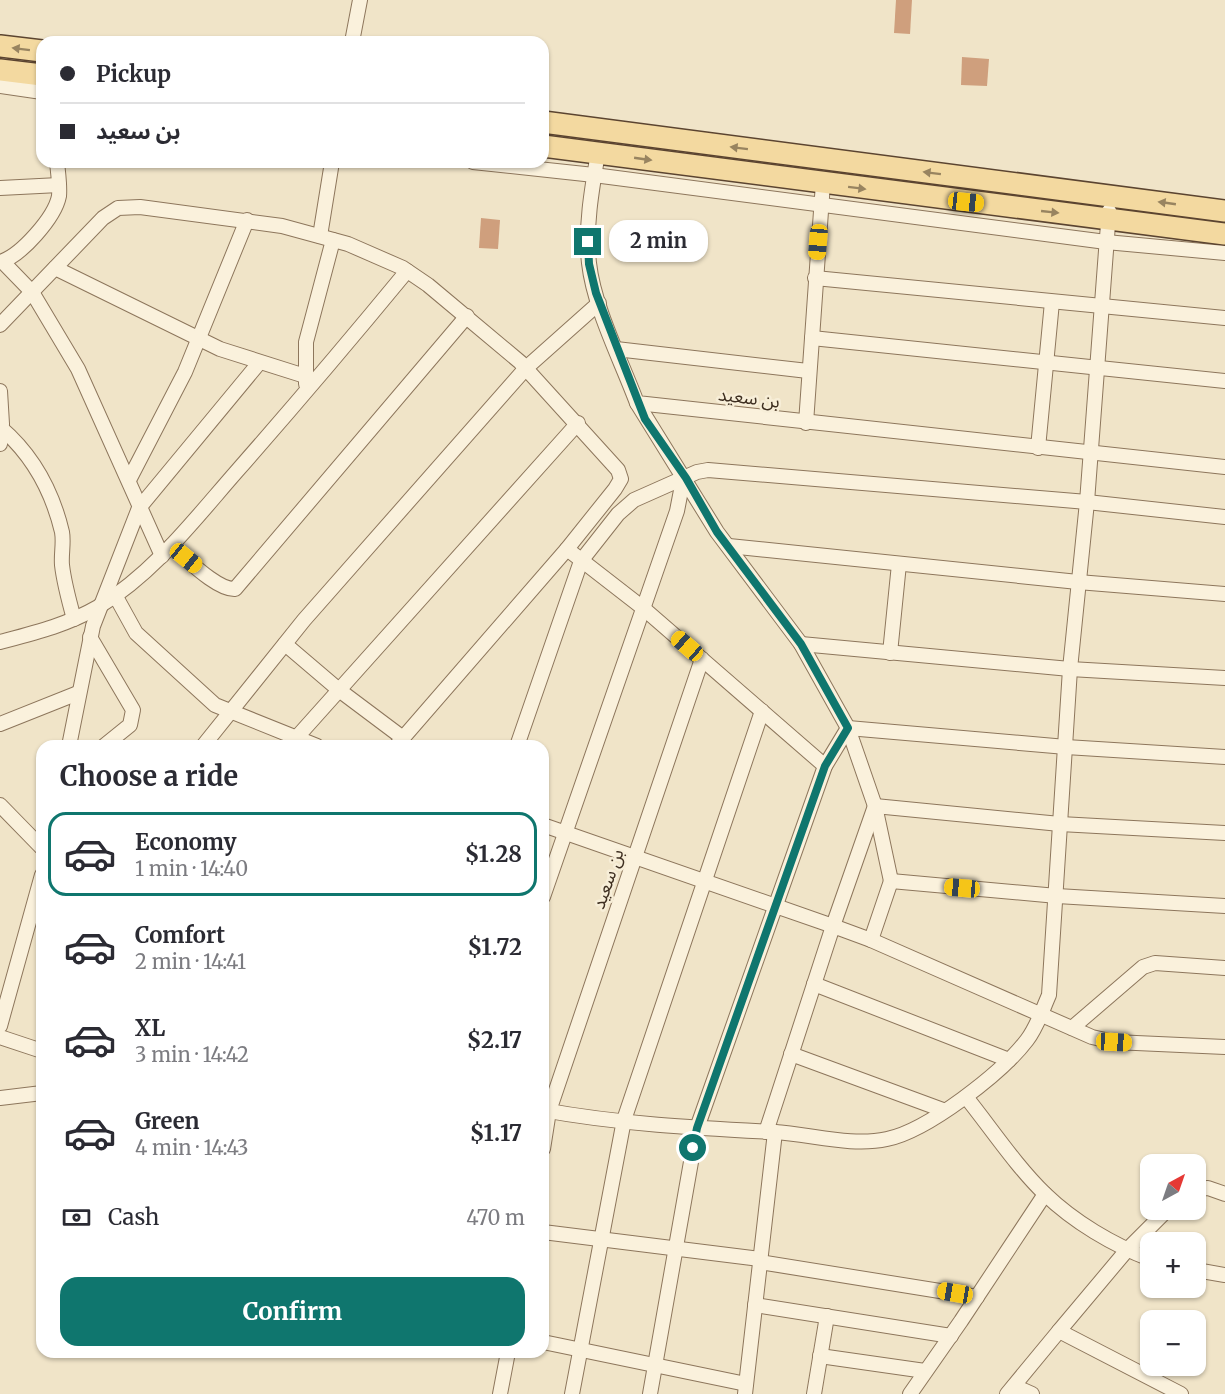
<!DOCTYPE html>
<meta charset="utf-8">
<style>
:root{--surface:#fff;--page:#f7f7f7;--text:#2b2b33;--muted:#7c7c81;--line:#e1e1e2;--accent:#0f766e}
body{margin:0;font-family:Merriweather,"Noto Sans Arabic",serif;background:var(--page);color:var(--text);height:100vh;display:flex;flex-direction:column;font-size:22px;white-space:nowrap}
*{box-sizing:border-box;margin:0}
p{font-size:20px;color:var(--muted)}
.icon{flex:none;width:33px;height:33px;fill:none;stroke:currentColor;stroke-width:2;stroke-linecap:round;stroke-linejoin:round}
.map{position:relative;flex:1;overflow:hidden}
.side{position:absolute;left:36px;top:740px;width:513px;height:618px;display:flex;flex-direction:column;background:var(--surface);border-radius:18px;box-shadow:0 2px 4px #0004}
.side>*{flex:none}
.hud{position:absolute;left:36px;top:36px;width:513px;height:132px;border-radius:18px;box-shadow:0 2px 4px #0004;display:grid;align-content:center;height:132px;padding:0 24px;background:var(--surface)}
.needle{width:39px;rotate:40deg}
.buttons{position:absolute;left:1140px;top:1154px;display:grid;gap:12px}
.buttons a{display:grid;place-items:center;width:66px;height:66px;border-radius:12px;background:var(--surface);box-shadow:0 2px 4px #0004;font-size:30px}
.end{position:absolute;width:27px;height:27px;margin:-14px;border:8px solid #0f766e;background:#fff;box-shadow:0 0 0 3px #fff}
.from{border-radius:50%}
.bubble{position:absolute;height:42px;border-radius:18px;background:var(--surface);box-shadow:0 2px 4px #0004;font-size:20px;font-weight:700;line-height:42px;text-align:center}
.car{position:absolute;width:18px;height:36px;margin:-18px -9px;border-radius:8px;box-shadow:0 0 4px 2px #0007;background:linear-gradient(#f5c518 24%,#345 0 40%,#f5c518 0 76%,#345 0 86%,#f5c518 0)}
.hud b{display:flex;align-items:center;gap:21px;height:57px;font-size:22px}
.hud b+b{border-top:2px solid var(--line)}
.hud i{width:15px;height:15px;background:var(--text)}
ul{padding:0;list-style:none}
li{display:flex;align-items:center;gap:18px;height:84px;margin:0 12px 9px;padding:0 12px;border:3px solid transparent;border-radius:18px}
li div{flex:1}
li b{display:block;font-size:22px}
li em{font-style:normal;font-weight:700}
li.current{border-color:var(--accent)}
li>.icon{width:54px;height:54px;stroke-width:1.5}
h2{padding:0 24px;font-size:27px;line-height:72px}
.pay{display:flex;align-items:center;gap:15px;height:66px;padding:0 24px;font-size:22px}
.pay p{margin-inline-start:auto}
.action{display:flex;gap:12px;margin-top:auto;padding:12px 24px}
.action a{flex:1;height:69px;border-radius:18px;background:var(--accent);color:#fff;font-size:24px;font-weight:700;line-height:69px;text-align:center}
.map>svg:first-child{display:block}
</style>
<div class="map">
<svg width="1225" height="1394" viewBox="0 0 1225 1394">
<rect width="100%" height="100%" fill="#f0e4c8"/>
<!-- building -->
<g fill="#cf9f7d">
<path d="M896,0H912L910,34L894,33Z"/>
<path d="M962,57L989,59L987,86L961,85Z"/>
<path d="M481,218L500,220L498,249L479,248Z"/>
</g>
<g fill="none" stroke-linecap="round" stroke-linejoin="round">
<defs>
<g id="street">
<path d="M352,42L360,0"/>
<path d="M0,86L42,92"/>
<path d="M598,153C592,188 585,227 589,263C594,308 621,360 637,403L1225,467"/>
<path d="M473,162L594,175L1106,242L1225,253"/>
<path d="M0,188L59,185"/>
<path d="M320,236L332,162"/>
<path d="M0,262C21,256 55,217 59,196C60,185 58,173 57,162"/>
<path d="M3,262L32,292L78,369L162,556"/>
<path d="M55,268L220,349L305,376"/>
<path d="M815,278L1225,318"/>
<path d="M0,325L103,218L118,208L140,207L282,226L348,244L403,268L428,285L520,362L618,470L621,479L615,489L567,549"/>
<path d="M812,338L1225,381"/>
<path d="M616,349L808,371"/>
<path d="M306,384V342L333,240"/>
<path d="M0,391L2,424L0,444"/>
<path d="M637,403L717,532L801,644L848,728L875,806L891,881"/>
<path d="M806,423L823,183"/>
<path d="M0,427C33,455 52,490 62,532C64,543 61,554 62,565C64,583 69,601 74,619"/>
<path d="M1038,448L1052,302"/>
<path d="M129,480L185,372L247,220"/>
<path d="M171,546C186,558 217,590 235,589L467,316"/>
<path d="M729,546L1078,582L1225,594"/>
<path d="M115,595L136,633L215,705L317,746"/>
<path d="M90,637L133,710L130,725L104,746"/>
<path d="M0,642C34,633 67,625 98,607C154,573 194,520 237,471C295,405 351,339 407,271"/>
<path d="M285,644L339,690L403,738"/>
<path d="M801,644L1070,669L1225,678"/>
<path d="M890,653L899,564"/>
<path d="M0,724L78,693"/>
<path d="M69,746L93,626L139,508L259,363"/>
<path d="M203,746L304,620L526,368L599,303"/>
<path d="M289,746L578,423"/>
<path d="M396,746L567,549L643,608L825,766"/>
<path d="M517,746L581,561L618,514L634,500L697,472L708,470L1087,502L1225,517"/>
<path d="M0,805L42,848"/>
<path d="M543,825L833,926L875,806L1060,824L1225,833"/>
<path d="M891,881L1057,896L1225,906"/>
<path d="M543,897L677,511L683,480"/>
<path d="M871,940L1092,1037L1114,1042L1225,1047"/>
<path d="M814,984L1009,1060"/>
<path d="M0,1026L42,875"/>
<path d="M1072,1028L1143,967L1155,963L1225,968"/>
<path d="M0,1037L42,1051"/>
<path d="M791,1054L943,1110"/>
<path d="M966,1097C991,1128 1016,1166 1045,1194C1074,1222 1113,1245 1150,1259"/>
<path d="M0,1098L42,1093"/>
<path d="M543,1110C619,1124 697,1128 774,1132C811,1134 851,1147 887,1139C927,1131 1002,1073 1027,1040C1037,1027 1042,1011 1049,995L1070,669L1087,502L1109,211"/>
<path d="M766,1132L833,926L871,940L891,881"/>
<path d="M543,1149L549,1111L702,659"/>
<path d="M1196,1189L1208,1188L1225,1194"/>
<path d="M1168,1209L1127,1250L1059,1331L1181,1394"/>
<path d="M543,1232L760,1259"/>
<path d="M760,1262L977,1297"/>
<path d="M1196,1270L1225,1275"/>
<path d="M755,1305L951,1336"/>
<path d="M543,1342L746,1384"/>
<path d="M820,1356L925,1371"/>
<path d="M1014,1386L1032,1394"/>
<path d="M500,1394L508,1352"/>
<path d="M572,1394L624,1120L762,711"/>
<path d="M650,1394L697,1128L825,766L848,728L1066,747L1225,757"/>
<path d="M745,1394L775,1132"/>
<path d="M814,1394L827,1316"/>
<path d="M910,1394L961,1321L1045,1194"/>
<path d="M1007,1394L1059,1331"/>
</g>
<g id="primary">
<path d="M0,46L42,51"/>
<path d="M0,70L42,75"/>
<path d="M543,122L1225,211"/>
<path d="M543,146L1225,234"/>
</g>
</defs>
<!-- street casing -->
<use href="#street" stroke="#8d765c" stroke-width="16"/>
<!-- primary casing -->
<use href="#primary" stroke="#5b4430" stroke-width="24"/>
<!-- street -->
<use href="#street" stroke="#faf1dc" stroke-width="14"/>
<!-- primary -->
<use href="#primary" stroke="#f3d9a0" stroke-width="21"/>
</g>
<!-- one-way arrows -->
<defs><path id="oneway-solid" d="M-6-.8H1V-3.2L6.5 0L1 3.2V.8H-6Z" transform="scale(1.5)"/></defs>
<g fill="#988460">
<use href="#oneway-solid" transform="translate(21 49) rotate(-173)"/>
<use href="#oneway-solid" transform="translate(739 148) rotate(-173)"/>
<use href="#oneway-solid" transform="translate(643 159) rotate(8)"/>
<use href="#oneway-solid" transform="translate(932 173) rotate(-173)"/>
<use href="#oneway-solid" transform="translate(857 188) rotate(7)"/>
<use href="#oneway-solid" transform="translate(1167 203) rotate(-172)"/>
<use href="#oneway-solid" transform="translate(1050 212) rotate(6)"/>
</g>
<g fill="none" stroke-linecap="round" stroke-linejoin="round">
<!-- route -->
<path stroke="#0f766e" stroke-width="8" d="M588,242L589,264L596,293L645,419L686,478L717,532L801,644L848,728L825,766L697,1128L693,1148"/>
</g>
<g text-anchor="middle" stroke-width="5" stroke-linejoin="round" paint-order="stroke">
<!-- street labels -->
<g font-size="18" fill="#3d2e20" stroke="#f7eed8">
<text transform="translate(749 398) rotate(7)" y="6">بن سعيد</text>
<text transform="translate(608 879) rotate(-71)" y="6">بن سعيد</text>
</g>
</g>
</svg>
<div class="buttons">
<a><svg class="needle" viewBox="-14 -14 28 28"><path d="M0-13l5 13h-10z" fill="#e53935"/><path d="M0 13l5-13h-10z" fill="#7c7c81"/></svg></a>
<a>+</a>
<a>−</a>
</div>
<i class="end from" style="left:693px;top:1148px"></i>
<i class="end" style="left:588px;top:242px"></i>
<div class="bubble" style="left:609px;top:220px;width:99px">2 min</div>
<i class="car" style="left:966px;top:202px;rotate:96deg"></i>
<i class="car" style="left:818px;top:242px;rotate:185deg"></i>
<i class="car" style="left:186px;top:558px;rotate:129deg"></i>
<i class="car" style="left:687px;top:646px;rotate:311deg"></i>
<i class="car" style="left:962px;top:888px;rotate:275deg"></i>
<i class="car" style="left:1114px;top:1042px;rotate:93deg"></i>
<i class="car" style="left:955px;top:1293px;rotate:280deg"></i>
<div class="hud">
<b><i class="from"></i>Pickup</b>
<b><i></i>بن سعيد</b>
</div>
<section class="side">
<h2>Choose a ride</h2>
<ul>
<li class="current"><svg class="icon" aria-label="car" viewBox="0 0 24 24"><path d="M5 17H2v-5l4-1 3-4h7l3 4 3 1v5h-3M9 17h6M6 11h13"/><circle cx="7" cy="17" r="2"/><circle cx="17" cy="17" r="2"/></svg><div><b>Economy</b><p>1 min · 14:40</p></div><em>$1.28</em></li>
<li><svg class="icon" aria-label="car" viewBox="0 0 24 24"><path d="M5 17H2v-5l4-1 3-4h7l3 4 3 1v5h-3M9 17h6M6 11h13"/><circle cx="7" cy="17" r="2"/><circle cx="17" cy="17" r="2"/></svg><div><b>Comfort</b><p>2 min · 14:41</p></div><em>$1.72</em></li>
<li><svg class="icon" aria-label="car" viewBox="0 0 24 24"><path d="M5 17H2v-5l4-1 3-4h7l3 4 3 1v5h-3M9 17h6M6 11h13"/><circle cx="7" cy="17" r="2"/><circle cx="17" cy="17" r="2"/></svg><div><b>XL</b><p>3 min · 14:42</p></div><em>$2.17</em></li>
<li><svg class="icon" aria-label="car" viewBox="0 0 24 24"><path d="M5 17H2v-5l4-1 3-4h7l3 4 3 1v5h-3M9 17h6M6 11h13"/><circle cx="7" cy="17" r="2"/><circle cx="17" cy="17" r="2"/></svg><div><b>Green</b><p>4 min · 14:43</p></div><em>$1.17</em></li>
</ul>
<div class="pay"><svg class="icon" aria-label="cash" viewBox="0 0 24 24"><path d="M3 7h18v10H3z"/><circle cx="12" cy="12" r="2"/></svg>Cash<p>470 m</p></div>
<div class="action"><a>Confirm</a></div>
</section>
</div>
